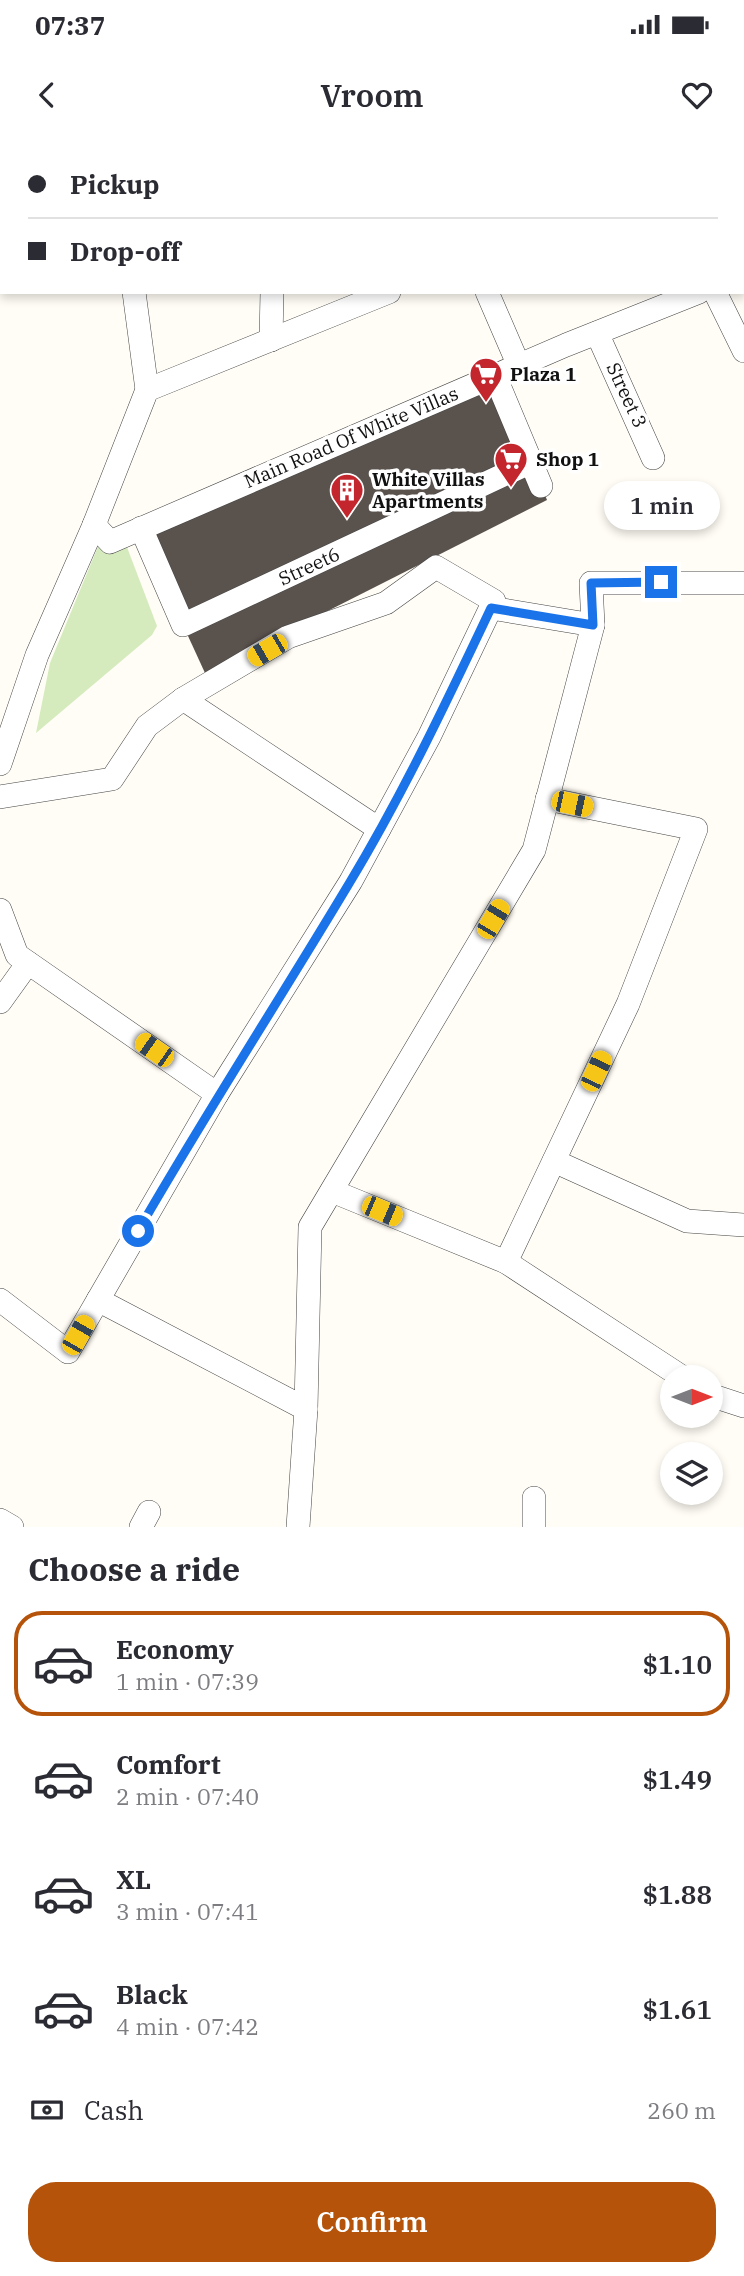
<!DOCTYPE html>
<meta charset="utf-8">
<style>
:root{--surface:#fff;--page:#f7f7f7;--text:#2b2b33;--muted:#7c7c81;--line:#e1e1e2;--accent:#b45309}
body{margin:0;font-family:"IBM Plex Serif",serif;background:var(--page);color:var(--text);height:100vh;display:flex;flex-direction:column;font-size:26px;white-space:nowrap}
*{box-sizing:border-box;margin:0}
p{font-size:23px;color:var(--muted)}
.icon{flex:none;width:38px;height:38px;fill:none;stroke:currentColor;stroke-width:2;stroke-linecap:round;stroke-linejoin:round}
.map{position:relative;height:1387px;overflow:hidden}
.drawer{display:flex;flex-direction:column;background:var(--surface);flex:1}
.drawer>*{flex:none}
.top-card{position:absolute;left:0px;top:0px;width:746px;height:154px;box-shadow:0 4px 10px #0003;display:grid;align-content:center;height:154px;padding:0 28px;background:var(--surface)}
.needle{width:46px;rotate:90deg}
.tools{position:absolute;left:660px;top:1225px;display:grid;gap:14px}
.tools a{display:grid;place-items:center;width:63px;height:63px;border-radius:50%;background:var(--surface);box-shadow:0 4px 10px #0003;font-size:35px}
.end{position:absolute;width:32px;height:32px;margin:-16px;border:9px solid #1a73e8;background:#fff;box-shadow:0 0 0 4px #fff}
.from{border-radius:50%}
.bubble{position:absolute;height:49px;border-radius:24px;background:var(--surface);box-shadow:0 4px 10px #0003;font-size:23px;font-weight:600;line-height:49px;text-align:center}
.car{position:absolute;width:21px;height:42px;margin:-21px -10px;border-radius:9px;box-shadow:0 0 5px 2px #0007;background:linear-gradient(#f5c518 24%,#345 0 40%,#f5c518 0 76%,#345 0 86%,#f5c518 0)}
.top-card b{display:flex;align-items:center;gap:24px;height:66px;font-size:26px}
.top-card b+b{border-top:2px solid var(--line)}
.top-card i{width:18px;height:18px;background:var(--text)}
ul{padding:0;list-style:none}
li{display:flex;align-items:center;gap:21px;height:105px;margin:0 14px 10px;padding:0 14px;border:4px solid transparent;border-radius:28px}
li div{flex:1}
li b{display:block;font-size:26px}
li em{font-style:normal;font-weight:600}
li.active{border-color:var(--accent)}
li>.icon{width:63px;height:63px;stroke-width:1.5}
h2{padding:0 28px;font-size:32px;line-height:84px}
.pay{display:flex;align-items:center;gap:18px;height:77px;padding:0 28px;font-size:26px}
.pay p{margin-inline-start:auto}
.action{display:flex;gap:14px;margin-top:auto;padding:14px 28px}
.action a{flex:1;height:80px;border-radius:28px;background:var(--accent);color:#fff;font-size:28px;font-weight:600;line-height:80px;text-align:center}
.status{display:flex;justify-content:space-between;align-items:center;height:49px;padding:0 35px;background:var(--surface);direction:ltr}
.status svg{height:19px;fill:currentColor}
header{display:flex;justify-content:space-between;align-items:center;height:91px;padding:0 28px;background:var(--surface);font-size:32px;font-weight:600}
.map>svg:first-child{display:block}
</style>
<div class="status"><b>07:37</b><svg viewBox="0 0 49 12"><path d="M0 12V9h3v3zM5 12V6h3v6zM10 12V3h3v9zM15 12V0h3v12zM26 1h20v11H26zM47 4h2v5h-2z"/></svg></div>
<header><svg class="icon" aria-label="back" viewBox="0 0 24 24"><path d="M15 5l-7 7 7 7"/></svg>Vroom<svg class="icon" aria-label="heart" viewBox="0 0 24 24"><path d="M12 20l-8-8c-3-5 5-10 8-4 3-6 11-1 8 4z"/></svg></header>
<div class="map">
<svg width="744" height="1387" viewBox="0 0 744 1387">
<rect width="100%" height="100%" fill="#fffdf5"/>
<!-- green -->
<path fill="#d5ebbd" d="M125,402L157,486L152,495L36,593L50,523L99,404Z"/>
<!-- building -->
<path fill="#5a524d" d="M495,236L547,360L205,533L144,400Z"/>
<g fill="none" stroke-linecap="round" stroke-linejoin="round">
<defs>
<g id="minor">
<path d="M114,0V2"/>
<path d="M273,2V0"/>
<path d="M742,2L744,1"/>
<path d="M134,152L147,250"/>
<path d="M487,152L519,226"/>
<path d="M715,152L744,211"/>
<path d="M597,193L653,318"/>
<path d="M271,200L272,152"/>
<path d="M495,236L541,346"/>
<path d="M141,388L183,485L531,322"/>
<path d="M98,389L94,385L110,402L566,205L699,152"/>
<path d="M593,485L591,443H744"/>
<path d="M183,559L288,497L386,463L436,427L494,461L429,597L351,741L217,954"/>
<path d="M0,624L37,515L94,385L147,250L389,152"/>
<path d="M0,657L112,639L147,586L183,559L379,689"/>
<path d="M547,659L696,689L628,864L506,1122L682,1237"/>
<path d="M0,770L17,815L217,954L68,1212L0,1160"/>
<path d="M0,862L28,823"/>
<path d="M554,1021L687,1081L744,1085"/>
<path d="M332,1051L506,1122"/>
<path d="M98,1160L306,1269L310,1087L534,710L593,485L491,468"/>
<path d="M710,1255L744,1266"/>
<path d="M0,1380L12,1387"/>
<path d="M141,1387L149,1372"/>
<path d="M298,1387L306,1269"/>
<path d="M534,1387V1358"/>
</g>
</defs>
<!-- minor casing -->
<use href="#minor" stroke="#444" stroke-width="24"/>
<!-- minor -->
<use href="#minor" stroke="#fff" stroke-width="23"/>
</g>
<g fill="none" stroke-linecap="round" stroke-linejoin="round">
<!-- route -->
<path stroke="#1a73e8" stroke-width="9" d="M138,1091C206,973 280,859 350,742C403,654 447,561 491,468L593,485L591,443L661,442"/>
</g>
<!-- icons -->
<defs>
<symbol id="supermarket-pin" viewBox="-11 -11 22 30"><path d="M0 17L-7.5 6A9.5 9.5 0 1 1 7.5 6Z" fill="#c4262e" stroke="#fff"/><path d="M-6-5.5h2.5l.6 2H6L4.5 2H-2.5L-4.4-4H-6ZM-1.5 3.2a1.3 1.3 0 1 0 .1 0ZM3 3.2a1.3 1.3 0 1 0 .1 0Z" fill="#fff"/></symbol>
<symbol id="building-pin" viewBox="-11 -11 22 30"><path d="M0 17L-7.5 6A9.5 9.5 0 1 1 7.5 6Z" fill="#c4262e" stroke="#fff"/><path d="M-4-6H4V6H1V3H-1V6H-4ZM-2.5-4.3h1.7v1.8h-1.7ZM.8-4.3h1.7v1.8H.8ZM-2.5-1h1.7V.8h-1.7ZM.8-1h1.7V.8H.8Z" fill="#fff"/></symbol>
</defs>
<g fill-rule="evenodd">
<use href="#supermarket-pin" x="467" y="215" width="38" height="52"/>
<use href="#supermarket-pin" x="492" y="300" width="38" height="52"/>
<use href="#building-pin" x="328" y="331" width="38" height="52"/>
</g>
<g text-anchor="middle" stroke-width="7" stroke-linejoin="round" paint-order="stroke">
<!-- poi labels -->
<g font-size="19" font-weight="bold" fill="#111" stroke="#fff" text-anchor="start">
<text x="510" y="241">Plaza 1</text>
<text x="536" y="326">Shop 1</text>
<text x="372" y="346">White Villas<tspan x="372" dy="22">Apartments</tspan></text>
</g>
<!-- street labels -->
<g font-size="19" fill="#111" stroke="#fff">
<text transform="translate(627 255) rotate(65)" y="7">Street 3</text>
<text transform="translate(351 297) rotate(-23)" y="7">Main Road Of White Villas</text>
<text transform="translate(309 426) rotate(-25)" y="7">Street6</text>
</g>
</g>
</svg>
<div class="tools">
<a><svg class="needle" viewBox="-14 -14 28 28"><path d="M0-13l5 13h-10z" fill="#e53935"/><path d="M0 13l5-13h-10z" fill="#7c7c81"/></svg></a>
<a><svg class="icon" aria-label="layers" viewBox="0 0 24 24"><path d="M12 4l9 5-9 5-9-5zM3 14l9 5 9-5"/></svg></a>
</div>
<i class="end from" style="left:138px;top:1091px"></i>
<i class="end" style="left:661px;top:442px"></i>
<div class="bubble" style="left:604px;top:341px;width:116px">1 min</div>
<i class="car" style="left:267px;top:510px;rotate:240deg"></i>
<i class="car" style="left:572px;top:664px;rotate:102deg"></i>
<i class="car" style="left:493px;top:779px;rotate:31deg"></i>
<i class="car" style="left:154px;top:910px;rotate:305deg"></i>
<i class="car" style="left:596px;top:931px;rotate:25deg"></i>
<i class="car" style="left:382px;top:1071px;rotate:113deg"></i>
<i class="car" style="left:78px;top:1195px;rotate:30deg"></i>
<div class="top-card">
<b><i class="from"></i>Pickup</b>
<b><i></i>Drop-off</b>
</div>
</div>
<section class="drawer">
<h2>Choose a ride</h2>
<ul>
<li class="active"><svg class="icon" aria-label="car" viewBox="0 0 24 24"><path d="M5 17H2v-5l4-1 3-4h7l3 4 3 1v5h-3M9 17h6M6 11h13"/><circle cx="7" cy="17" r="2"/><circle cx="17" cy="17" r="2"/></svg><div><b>Economy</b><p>1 min · 07:39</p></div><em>$1.10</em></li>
<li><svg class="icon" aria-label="car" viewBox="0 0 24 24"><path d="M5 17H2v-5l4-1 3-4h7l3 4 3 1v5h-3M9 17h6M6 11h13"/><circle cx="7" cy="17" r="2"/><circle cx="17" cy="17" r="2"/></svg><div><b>Comfort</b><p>2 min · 07:40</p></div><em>$1.49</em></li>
<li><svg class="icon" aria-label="car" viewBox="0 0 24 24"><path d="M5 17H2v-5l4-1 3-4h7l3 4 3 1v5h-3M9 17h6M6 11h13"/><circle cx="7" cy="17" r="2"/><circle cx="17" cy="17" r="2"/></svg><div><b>XL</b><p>3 min · 07:41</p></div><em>$1.88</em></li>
<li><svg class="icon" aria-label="car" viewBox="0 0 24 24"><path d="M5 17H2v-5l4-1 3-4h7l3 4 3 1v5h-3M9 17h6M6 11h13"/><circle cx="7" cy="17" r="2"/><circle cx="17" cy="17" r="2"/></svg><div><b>Black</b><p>4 min · 07:42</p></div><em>$1.61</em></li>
</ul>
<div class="pay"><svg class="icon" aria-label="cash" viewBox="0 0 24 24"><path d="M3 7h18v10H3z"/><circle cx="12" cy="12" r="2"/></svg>Cash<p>260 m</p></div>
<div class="action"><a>Confirm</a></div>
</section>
